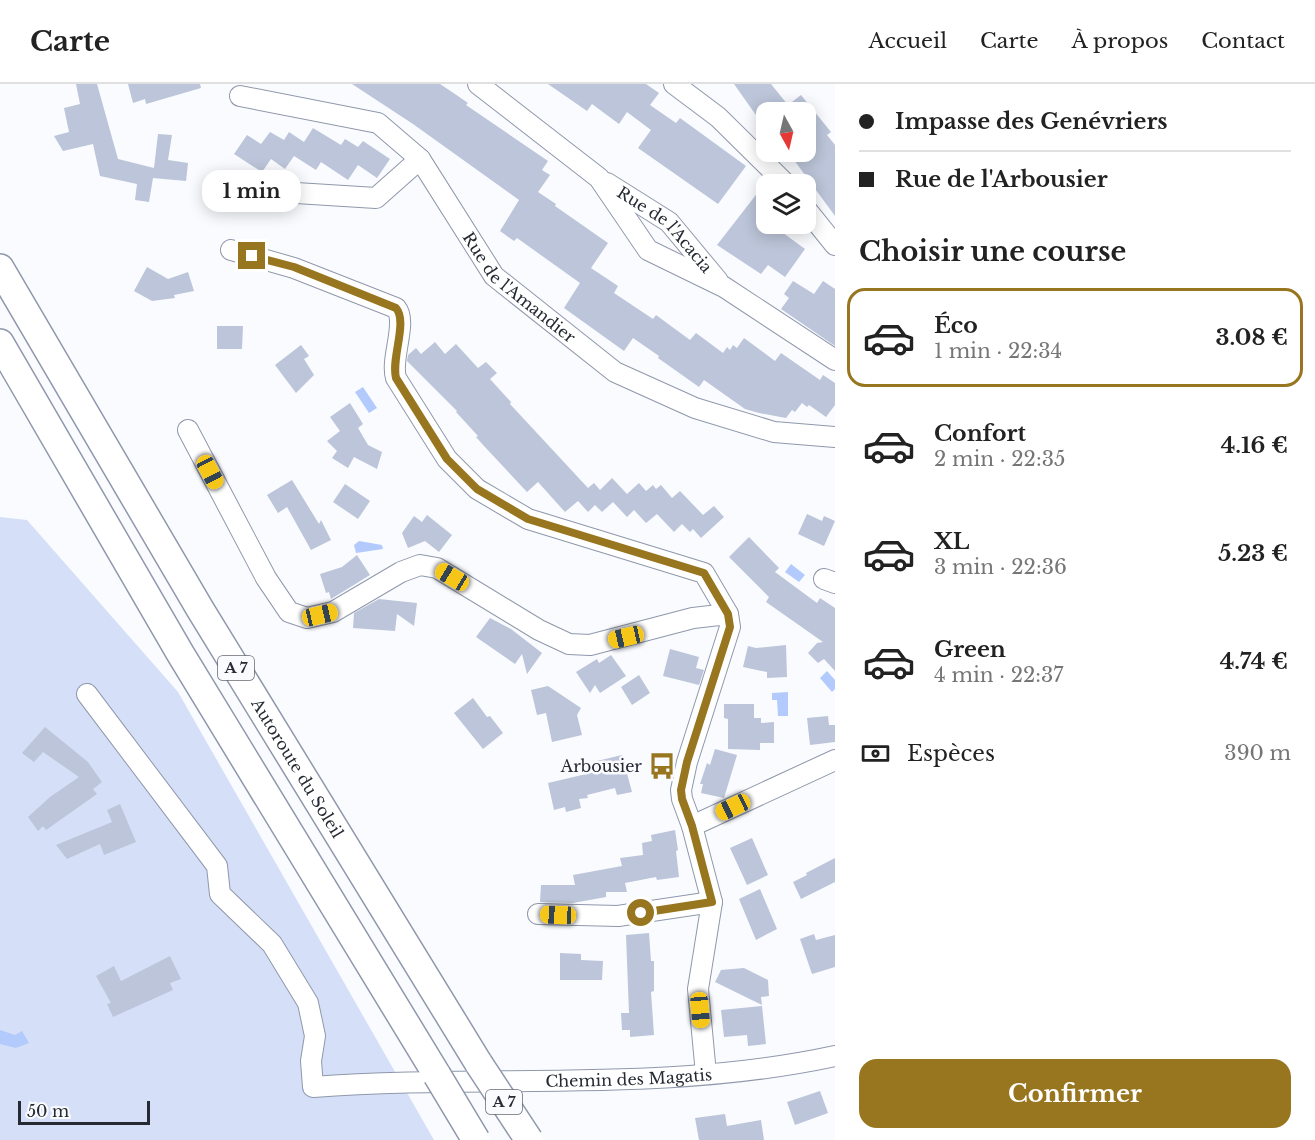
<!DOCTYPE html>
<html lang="fr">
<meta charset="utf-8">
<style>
:root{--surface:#fff;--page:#f6f6f6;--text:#222;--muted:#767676;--line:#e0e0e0;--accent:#98761f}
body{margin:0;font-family:"Libre Baskerville",serif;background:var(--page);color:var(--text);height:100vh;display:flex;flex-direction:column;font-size:22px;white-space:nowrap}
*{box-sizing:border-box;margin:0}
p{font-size:20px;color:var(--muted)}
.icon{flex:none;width:33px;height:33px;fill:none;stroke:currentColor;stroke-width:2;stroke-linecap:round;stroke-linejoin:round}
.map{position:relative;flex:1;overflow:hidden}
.panel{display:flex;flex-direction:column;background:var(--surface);width:480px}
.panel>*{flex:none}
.banner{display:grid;align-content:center;height:132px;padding:0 24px;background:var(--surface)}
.needle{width:39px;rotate:172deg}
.buttons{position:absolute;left:756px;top:18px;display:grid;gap:12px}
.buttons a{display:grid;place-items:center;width:60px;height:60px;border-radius:12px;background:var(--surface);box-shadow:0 3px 15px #0003;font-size:30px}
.scale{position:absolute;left:18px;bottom:15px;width:132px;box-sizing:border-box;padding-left:6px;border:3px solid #262a32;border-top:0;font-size:16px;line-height:21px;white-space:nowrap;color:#262a32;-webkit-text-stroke:4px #f9fbff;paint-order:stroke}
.end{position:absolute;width:27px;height:27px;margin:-14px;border:8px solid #98761f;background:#fff;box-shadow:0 0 0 3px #fff}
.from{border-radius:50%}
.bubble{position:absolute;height:42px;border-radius:18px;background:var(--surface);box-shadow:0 3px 15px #0003;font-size:20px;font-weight:800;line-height:42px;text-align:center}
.car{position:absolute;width:18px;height:36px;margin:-18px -9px;border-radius:8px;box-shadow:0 0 4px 2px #0007;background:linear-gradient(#f5c518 24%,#345 0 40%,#f5c518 0 76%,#345 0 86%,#f5c518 0)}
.banner b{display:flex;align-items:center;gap:21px;height:57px;font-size:22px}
.banner b+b{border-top:2px solid var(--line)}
.banner i{width:15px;height:15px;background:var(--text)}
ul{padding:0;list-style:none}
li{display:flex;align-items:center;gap:18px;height:99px;margin:0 12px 9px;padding:0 12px;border:3px solid transparent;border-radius:18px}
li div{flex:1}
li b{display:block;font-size:22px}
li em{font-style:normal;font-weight:800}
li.current{border-color:var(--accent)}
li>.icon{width:54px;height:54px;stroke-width:1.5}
h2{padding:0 24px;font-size:27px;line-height:72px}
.pay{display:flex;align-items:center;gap:15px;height:66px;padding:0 24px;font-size:22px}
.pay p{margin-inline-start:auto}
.action{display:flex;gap:12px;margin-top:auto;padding:12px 24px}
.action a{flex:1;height:69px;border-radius:18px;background:var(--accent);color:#fff;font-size:24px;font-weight:800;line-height:69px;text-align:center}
header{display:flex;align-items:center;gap:36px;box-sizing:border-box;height:84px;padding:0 30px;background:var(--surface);border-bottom:2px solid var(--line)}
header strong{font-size:28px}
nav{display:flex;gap:33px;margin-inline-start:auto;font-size:21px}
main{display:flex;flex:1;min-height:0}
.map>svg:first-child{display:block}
</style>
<header>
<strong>Carte</strong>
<nav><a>Accueil</a><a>Carte</a><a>À propos</a><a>Contact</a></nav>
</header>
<main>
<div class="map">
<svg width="835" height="1056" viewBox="0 0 835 1056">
<rect width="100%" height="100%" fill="#f9fbff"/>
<!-- green -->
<path fill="#d5e0f8" d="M0,433L27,436L178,608L434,1056H0Z"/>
<!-- water -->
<g fill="#b3cafd">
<path d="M363,303L377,324L369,329L355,308Z"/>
<path d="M359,457L382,461L383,465L356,469L354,461Z"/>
<path d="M791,480L805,491L799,498L785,488Z"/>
<path d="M827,587L835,596V605L832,608L820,594Z"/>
<path d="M788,608V632H778L777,616H772V609Z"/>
<path d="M0,946L15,951L22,947L29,959L16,964L0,960Z"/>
</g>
<!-- building -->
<g fill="#bcc5d9">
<path d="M76,0H97L118,75L154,84L158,50L172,51L168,76L188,79L186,97L153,94L149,118L135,116L137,100L100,92L93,60L63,67L54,52L69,48L64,24L80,20Z"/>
<path d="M128,0H200L201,4L146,20L145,15L133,19Z"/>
<path d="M352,0H440L455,10L468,19L466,21L548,77L542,86L550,91L538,108L556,120L555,122L608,159L591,184L618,202L614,209L653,235L656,231L690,256L696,249L723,269L727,263L730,266L733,261L737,264L744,254L775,277L781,269L820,296L823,291L835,299V321L826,333L809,321L807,323L802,319L795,328L792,326L786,334L759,329L745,325L704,296L699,303L658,274L659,272L633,254L624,267L564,224L580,199L517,154L514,157L500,147L519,116L413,40Z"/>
<path d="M548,0H646L659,9L650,21L676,39L680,34L746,82L718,120L638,64L651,46L627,28L619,40L592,20L587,27Z"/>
<path d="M734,0H771L788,21L801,11L831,48L827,51L835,61V132L794,76L806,68V28H766L758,34Z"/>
<path d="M313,44L341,61L345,55L358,63L363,57L390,75L377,94L358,81L348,96L321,78L316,86L294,72L285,85L271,75L262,88L234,70L247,51L261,60L270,48L284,56L289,48L304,58Z"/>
<path d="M766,98V140H771L805,165L785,193L768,181L761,190L717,161Z"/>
<path d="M147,183L168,195L188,188L194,207L174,211L175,214L152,217L134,207Z"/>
<path d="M793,197L814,210L823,197L835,205V262L781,225L789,214L784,210Z"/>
<path d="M217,242H243L242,265H217Z"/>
<path d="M435,258L445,270L456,260L478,284L486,278L497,289L490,295L511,318L510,320L588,404L594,399L600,406L612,394L627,410L639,399L646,407L653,401L656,405L661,401L672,414L680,407L703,431L714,422L724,433L701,454L693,445L690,448L682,440L674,448L657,430L646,439L634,426L627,433L613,418L602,428L595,421L588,428L578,417L565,428L538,398L527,408L484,362L476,353L478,352L456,328L457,327L407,277L408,271L416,264L421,270Z"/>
<path d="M301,261L309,272L304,275L314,291L296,309L275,281Z"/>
<path d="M350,319L363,340L358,344L368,361L382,368L377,385L354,373L348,384L332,374L337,367L327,357L340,347L330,333Z"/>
<path d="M292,396L319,440L321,436L331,456L311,466L287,423L278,429L267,411Z"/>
<path d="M345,400L370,417L358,435L333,418Z"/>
<path d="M807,430L822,437L824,432L835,437L824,462L798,450Z"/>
<path d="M427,431L452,451L439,468L425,457L408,464L402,449L414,432L422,438Z"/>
<path d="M749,453L779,484L775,488L817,519L820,514L835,524V587L824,575L818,579L808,569L817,559L823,558L766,518L769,513L729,473Z"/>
<path d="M357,471L370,491L331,515L329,508L326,509L320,490L342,483Z"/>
<path d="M379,515L417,519L414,542L397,530L395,547L353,544L354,529Z"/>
<path d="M490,534L511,545L542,569L527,590L522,570L515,580L476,553Z"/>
<path d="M786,561L787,593L767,594V588L743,583L748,562L756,564Z"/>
<path d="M670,565L699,573L696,584L704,586L699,601L663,592Z"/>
<path d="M611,571L626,592L600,609L595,601L590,609L576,588L597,575L599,579Z"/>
<path d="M639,591L650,609L632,621L621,603Z"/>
<path d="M548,602L581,624L577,631L582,651L552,658L546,629L537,631L531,606Z"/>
<path d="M473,614L487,633L490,632L503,649L483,665L454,629Z"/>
<path d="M724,620H754V634H761V639L774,638V659H760V666L728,665V635L724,634Z"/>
<path d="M828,632L829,641H835V658L810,661L807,634Z"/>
<path d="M45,643L88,678L102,698L93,705L97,710L46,746L43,742L38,747L28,733L50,713L79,693L43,668L34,678L22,669Z"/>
<path d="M715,665L737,671L724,714L701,709L703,700H700L707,679L710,681Z"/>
<path d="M622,671L632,708L617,711L615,704L587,711L588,714L579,715L581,724L566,728L565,723L554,726L548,699L599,687L597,677Z"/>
<path d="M120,720L136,758L104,771L100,760L67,775L56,761L112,738L107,726Z"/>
<path d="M675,746L678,766L676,767L679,793L657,796L656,793L625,799L627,808H606V813L573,819L540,818L541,801H575L573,791L622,782L620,774L643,771L642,759L652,757L651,751Z"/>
<path d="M752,754L768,791L747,801L730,764Z"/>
<path d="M835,774V798L801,815L793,798L807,791L806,789Z"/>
<path d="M760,805L777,845L756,856L739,815Z"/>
<path d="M649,849L651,877H654V907L651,908L654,951L630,953V946H622L621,929H629L626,851Z"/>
<path d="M814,850L816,856L835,851V883L812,890L800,855Z"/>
<path d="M560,869L581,870V876L603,877L602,896H560Z"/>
<path d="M170,872L181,895L170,899L173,906L113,933L107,920L111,919L96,892L114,882L121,897Z"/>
<path d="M744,884L768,896L769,912L761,913L762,921L715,898L721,886Z"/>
<path d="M762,922L766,960L748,962L747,951L724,953L721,926Z"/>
<path d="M820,1007L828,1029L795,1041L787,1018Z"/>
<path d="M725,1030L727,1042L761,1036L764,1056H699L695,1034Z"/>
</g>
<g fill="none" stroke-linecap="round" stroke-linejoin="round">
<defs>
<g id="minor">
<path d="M478,0L599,94L648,166L724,203L835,276"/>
<path d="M674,0L718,33L786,100"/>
<path id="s1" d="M240,12L378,39L420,75L494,192L615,288L695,324L774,348L835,353"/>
<path id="s2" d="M607,99L669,138L718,197"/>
<path d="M264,107L376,114L420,75"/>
<path d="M806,125L835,161"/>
<path d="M231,166L294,184L396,224C408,238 390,274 396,294L447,375L477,405L528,435L704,489L728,530L730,543L687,678L681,706L682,715L692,742L712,818L698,905L706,990"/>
<path d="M188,346L266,494L289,528L307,534L333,528L401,488L420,481L437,484L539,546L569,560L590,561L693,534L728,530"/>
<path d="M824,495L835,499"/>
<path id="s3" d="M87,610L217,782L220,810L272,860L308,919L315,952L311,977L313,1003C487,990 664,1009 835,972"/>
<path d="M692,742L835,676"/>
<path d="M538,830L618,832L712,818"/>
</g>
<g id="highway">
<path id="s4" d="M0,184L200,525L479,980"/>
<path d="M0,259L180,569L437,991"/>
</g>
</defs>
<!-- minor casing -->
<use href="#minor" stroke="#8f98ab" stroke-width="22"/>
<!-- highway casing -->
<use href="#highway" stroke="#8f98ab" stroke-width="30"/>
<!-- minor -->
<use href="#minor" stroke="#fff" stroke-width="20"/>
<!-- highway -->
<use href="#highway" stroke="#fff" stroke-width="27"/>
<defs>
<g id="highway-bridge">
<path d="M479,980L529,1056"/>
<path d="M437,991L476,1056"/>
</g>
</defs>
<!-- highway-bridge casing -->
<use href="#highway-bridge" stroke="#8f98ab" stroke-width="30" stroke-linecap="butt"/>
<!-- highway-bridge -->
<use href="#highway-bridge" stroke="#fff" stroke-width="27"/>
</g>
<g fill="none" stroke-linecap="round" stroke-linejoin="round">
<!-- route -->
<path stroke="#98761f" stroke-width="8" d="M252,172L294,183L396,224C408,238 391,274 396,294L447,375L477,405L528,435L704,489L728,530L730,543L687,678L681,706L682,715L692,742L712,818L641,829"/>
</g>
<!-- icons -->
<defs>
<symbol id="bus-bare" viewBox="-9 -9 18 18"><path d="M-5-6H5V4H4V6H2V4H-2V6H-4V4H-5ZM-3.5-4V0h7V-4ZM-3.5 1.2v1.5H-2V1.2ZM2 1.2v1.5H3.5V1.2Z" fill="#98761f" stroke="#f9fbff" stroke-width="2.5" paint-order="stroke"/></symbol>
</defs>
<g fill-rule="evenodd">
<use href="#bus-bare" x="643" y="663" width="38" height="38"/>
</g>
<g text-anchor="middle" stroke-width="5" stroke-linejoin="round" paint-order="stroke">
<!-- shield labels -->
<g fill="#f9fbff" stroke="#656970" stroke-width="1.5">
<rect x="218" y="572" width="36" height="24" rx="4.5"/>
<rect x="486" y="1006" width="36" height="24" rx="4.5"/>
</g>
<g font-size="15" font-weight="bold" fill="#262a32">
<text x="236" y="589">A 7</text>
<text x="504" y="1023">A 7</text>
</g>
<!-- street labels -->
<g font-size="16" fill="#262a32" stroke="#f9fbff">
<text dy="6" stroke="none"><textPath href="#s2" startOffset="75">Rue de l'Acacia</textPath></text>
<text dy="6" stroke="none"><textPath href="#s1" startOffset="360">Rue de l'Amandier</textPath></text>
<text dy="6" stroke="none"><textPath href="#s4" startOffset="582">Autoroute du Soleil</textPath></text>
<text dy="6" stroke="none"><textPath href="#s3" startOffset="786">Chemin des Magatis</textPath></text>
</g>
<!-- poi labels -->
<g font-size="16" fill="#262a32" stroke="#f9fbff" text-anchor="end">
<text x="642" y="688">Arbousier</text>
</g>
</g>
</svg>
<div class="buttons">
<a><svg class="needle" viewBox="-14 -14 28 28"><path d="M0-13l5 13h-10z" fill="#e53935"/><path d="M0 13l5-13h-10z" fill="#767676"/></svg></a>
<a><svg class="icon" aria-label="layers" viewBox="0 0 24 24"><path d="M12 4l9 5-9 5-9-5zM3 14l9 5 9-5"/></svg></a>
</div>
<div class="scale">50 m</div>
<i class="end from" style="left:641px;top:829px"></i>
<i class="end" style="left:252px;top:172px"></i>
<div class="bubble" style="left:202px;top:86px;width:99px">1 min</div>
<i class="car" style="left:210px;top:388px;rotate:152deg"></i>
<i class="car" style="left:452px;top:493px;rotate:301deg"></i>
<i class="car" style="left:320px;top:531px;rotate:77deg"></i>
<i class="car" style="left:626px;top:553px;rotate:257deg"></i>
<i class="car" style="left:733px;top:723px;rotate:245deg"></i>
<i class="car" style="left:558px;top:831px;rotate:272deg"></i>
<i class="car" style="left:700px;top:926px;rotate:175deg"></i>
</div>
<section class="panel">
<div class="banner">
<b><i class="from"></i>Impasse des Genévriers</b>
<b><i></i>Rue de l'Arbousier</b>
</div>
<h2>Choisir une course</h2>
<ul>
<li class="current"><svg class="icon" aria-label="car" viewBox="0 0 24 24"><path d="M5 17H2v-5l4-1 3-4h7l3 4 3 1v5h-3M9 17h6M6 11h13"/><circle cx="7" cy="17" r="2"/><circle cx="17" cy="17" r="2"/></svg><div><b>Éco</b><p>1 min · 22:34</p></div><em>3.08 €</em></li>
<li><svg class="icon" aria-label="car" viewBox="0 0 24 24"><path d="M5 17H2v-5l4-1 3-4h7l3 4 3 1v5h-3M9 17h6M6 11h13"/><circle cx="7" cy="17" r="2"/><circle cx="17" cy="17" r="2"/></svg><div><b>Confort</b><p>2 min · 22:35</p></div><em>4.16 €</em></li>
<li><svg class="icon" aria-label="car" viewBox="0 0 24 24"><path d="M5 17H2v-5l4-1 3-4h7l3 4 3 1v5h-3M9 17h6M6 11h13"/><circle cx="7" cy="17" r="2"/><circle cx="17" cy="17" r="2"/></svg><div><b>XL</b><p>3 min · 22:36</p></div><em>5.23 €</em></li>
<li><svg class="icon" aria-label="car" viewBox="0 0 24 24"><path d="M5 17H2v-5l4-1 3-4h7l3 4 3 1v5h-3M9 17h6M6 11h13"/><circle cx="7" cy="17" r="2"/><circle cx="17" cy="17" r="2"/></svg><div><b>Green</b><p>4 min · 22:37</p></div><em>4.74 €</em></li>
</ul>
<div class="pay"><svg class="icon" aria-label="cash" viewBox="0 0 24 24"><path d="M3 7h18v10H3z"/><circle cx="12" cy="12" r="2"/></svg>Espèces<p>390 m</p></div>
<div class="action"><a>Confirmer</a></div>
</section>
</main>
